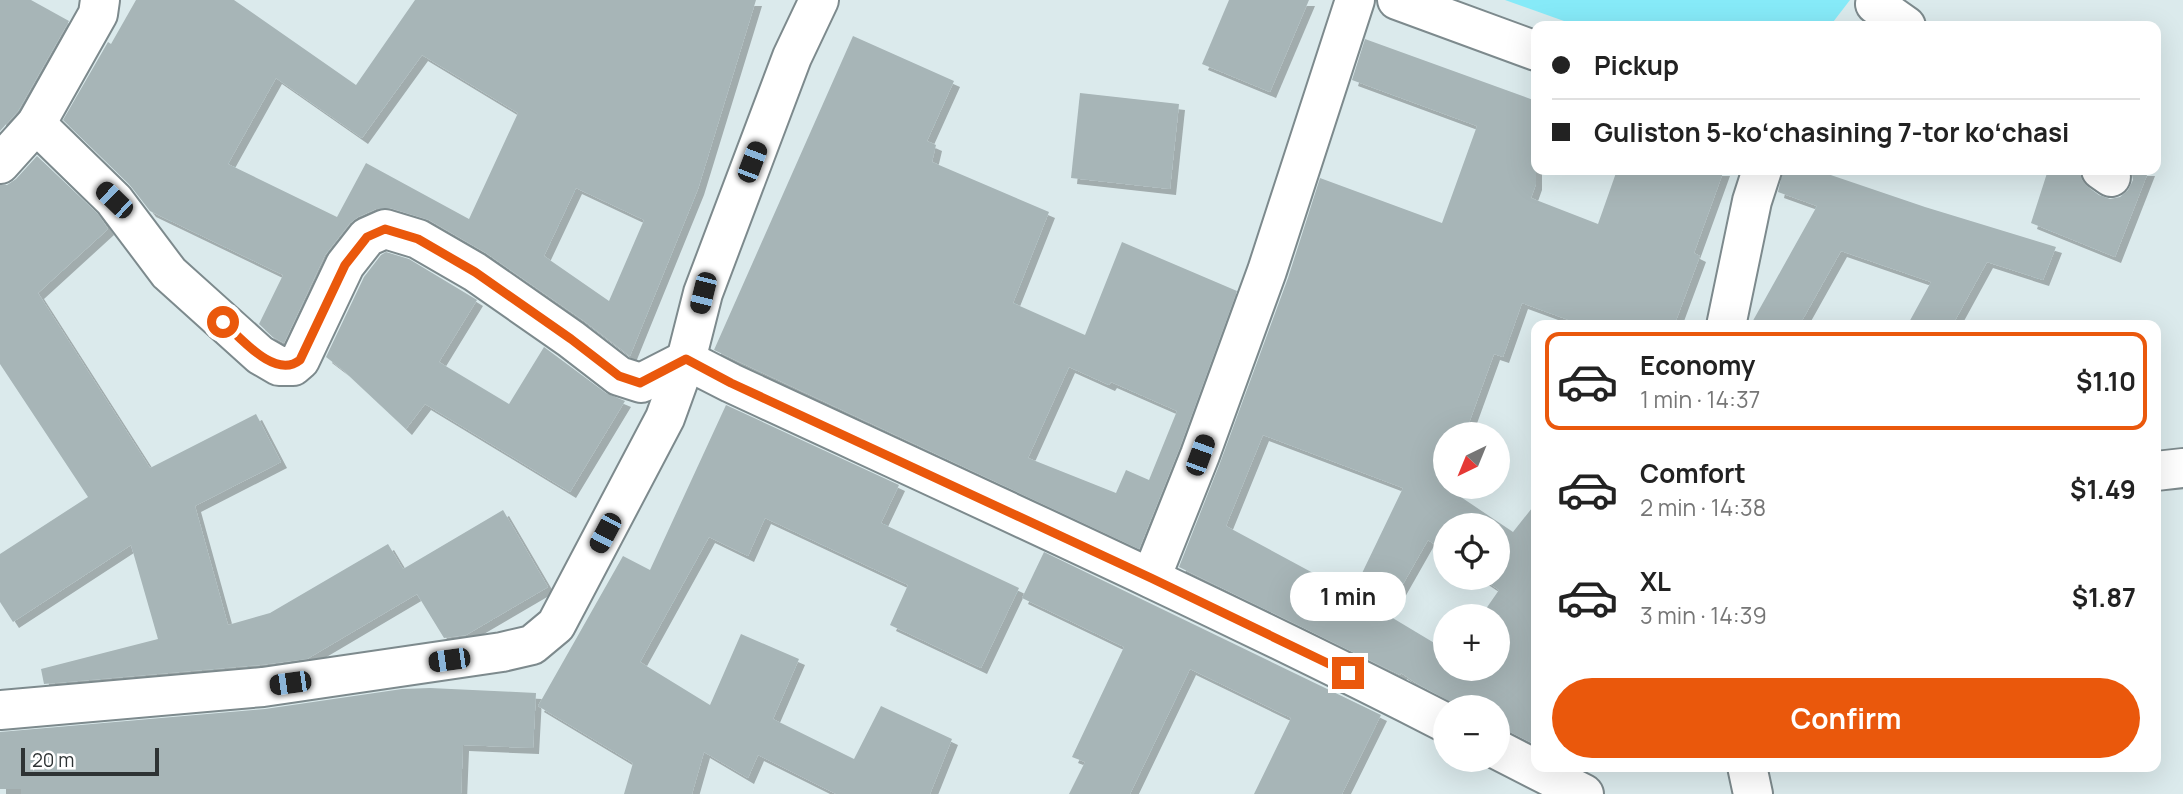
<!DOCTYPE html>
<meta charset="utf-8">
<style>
:root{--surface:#fff;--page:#f2f2f2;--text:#222;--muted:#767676;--line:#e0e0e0;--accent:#ea580c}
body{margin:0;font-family:Manrope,sans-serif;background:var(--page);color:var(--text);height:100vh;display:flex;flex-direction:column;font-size:26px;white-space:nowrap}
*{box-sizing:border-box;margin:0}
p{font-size:23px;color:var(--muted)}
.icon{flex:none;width:38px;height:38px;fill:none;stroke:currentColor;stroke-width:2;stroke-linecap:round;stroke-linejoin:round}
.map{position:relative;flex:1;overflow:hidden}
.side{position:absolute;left:1531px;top:320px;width:630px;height:452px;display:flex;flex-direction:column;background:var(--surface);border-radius:14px;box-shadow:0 7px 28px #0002}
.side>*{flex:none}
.hud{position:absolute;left:1531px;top:21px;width:630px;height:154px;border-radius:14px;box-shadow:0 7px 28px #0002;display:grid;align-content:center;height:154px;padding:0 21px;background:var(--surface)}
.needle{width:46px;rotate:223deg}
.controls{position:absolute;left:1433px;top:422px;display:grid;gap:14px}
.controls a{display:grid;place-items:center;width:77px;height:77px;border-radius:50%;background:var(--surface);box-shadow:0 7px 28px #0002;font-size:35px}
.scale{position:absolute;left:21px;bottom:18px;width:138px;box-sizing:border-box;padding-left:7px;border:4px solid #2e3334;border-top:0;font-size:19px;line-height:24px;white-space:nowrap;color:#2e3334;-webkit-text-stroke:5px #fff;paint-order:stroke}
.end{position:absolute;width:32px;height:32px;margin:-16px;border:9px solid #ea580c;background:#fff;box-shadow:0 0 0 4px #fff}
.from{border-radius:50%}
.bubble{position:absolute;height:49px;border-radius:24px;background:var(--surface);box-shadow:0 7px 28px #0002;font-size:23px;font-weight:700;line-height:49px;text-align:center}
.car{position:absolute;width:21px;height:42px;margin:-21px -10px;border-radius:9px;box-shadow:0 0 5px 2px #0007;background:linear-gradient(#222 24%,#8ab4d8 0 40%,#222 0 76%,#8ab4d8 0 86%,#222 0)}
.hud b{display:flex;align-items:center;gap:24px;height:66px;font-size:26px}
.hud b+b{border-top:2px solid var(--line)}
.hud i{width:18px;height:18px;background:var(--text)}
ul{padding:12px 0 0;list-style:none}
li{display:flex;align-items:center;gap:21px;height:98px;margin:0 14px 10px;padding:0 7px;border:4px solid transparent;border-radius:14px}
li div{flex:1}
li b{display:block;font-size:26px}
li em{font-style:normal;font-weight:700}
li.current{border-color:var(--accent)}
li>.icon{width:63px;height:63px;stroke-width:1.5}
.cta{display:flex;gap:14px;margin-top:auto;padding:14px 21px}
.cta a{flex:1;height:80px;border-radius:42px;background:var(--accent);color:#fff;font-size:28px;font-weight:700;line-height:80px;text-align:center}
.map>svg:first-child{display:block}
</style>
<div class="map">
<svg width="2183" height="794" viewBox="0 0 2183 794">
<defs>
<filter id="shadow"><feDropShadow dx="6" dy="6" stdDeviation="0" flood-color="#0004"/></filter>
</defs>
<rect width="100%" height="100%" fill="#dbeaec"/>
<!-- green -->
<path fill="#86eaf8" d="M1505,0H1850L1830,26H1578Z"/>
<!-- building -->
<g fill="#a7b5b7" fill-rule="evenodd" filter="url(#shadow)">
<path d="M0,0H31L69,21L18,111L0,131Z"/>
<path d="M136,0H234L356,85L415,0H756L698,189L630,356L584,321L486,253L429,220L390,208L376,209L358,217L350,223L325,255L284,343L273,337L259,324L283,275L150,211L129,184L63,120L108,42L111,44ZM422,55L518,113L469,219L366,163L337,217L228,164L276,78L362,138ZM576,188L644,220L609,301L544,256Z"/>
<path d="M1229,0H1309L1270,92L1202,64Z"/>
<path d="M853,36L954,81L927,141L936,145L932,162L1049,212L1013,303L1085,335L1122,242L1237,291L1180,447L1139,549L714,350ZM1069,367L1109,385L1111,382L1177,411L1149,480L1126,470L1116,493L1028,458Z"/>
<path d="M1365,39L1536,101V184L1531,198L1598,224L1617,170H1724L1694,253L1700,256L1674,326H1585L1522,303L1503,357L1494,354L1465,434H1446V487L1513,532L1536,503V745L1508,731L1498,728V707H1460L1416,683L1401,673L1400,675L1179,567L1220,463L1288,278L1320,178L1442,223L1477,126L1352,80ZM1263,435L1403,488L1352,594L1226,526ZM1446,525H1498V578H1481L1499,590L1481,616H1498V668H1446V650L1386,614L1428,540L1446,552Z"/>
<path d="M1080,93L1179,104L1170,189L1071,178Z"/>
<path d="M37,156L98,214L108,229L38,293L150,468L256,414L281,462L195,506L228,625L270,613L388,544L403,569L503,510L548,587L466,635L444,638L417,594L307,659L260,665L44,684L41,669L158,639L131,545L13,622L0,602V554L88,497L0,364V185H7L16,179Z"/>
<path d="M1783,170H1816L1925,207L2056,247L2043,280L1987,262L1952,326H1907L1931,282L1841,251L1799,326H1750L1817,206L1778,192Z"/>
<path d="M2048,170H2079L2082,180L2088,187L2099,195L2110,199L2120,197L2128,190L2133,180L2131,170H2149L2115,257L2031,223Z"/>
<path d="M386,252L409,259L477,300L439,362L509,404L544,347L606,393L625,401L570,492L425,404L406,429L343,370L326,357L364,277L381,255Z"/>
<path d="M726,405L899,485L881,523L1019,588L981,668L890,625L908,585L765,518L748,556L709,537L640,662L710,705L741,634L799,659L773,719L854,759L881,706L952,739L930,794H836L758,755L748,778L704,752L692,794H624L633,763L538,706L623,556L650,570Z"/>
<path d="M1044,552L1381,715L1342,794H1254L1291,718L1190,669L1130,794H1069L1085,762L1072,757L1124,647L1022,598Z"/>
<path d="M430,688L536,693L533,748L463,745L461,794H21V789H0V732L265,709L402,689Z"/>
</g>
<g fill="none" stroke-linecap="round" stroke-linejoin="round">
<defs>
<g id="street">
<path d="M1397,0L1536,51"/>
<path d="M1875,4L1906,26"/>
<path d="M36,124L114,200L169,273L260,355L279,366H293L300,360L345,265L367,237L385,229L418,239L475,272L571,339L619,376L641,383L686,360"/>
<path d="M0,164L36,124L98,14L100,0"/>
<path d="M2101,170L2111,177"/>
<path d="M1726,326L1752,201L1762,170"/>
<path d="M686,360L731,383C970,494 1211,603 1446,723"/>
<path d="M2156,471L2183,468"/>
<path d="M1151,578L1200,455L1267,271L1355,0"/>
<path d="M0,710L263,687L502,652L532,645L556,625L665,418L686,360L703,293L792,57L819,0"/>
<path d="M1498,750L1584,794"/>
<path d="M1747,766L1753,794"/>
</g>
</defs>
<!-- street casing -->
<use href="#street" stroke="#7d8a8d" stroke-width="42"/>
<!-- street -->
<use href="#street" stroke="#fff" stroke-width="38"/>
</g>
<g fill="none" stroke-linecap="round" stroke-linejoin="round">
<!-- route -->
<path stroke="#ea580c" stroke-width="9" d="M223,322C241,338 275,380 300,360L345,265L367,237L385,229L418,239L475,272L571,339L619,376L640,383L686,359L731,383L1151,578L1348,673"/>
</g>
</svg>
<div class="controls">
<a><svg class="needle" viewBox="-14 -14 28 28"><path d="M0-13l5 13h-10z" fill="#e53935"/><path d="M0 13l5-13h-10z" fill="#767676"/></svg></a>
<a><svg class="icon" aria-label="locate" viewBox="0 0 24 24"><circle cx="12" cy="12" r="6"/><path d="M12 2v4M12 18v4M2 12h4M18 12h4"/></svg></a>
<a>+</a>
<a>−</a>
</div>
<div class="scale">20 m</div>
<i class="end from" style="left:223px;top:322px"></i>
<i class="end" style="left:1348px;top:673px"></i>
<div class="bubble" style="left:1290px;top:572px;width:116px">1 min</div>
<i class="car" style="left:752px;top:162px;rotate:21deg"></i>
<i class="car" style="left:114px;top:200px;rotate:314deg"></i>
<i class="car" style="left:703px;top:293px;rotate:194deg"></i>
<i class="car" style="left:1200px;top:455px;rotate:20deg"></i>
<i class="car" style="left:605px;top:533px;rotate:208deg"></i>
<i class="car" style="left:449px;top:660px;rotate:262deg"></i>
<i class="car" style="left:290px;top:683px;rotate:262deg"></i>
<div class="hud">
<b><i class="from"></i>Pickup</b>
<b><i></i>Guliston 5-koʻchasining 7-tor koʻchasi</b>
</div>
<section class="side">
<ul>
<li class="current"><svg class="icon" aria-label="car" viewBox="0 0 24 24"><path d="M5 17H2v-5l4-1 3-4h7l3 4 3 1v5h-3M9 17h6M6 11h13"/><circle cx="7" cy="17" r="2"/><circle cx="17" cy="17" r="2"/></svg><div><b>Economy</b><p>1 min · 14:37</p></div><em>$1.10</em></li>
<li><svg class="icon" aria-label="car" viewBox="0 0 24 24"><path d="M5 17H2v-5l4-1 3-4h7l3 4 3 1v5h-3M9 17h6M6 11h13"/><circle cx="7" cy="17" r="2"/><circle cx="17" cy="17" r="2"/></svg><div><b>Comfort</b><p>2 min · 14:38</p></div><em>$1.49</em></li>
<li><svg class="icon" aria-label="car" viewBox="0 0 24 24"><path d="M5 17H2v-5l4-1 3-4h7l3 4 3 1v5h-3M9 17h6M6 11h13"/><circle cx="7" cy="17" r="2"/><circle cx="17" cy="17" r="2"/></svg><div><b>XL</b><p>3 min · 14:39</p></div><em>$1.87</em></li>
</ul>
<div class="cta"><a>Confirm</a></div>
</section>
</div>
